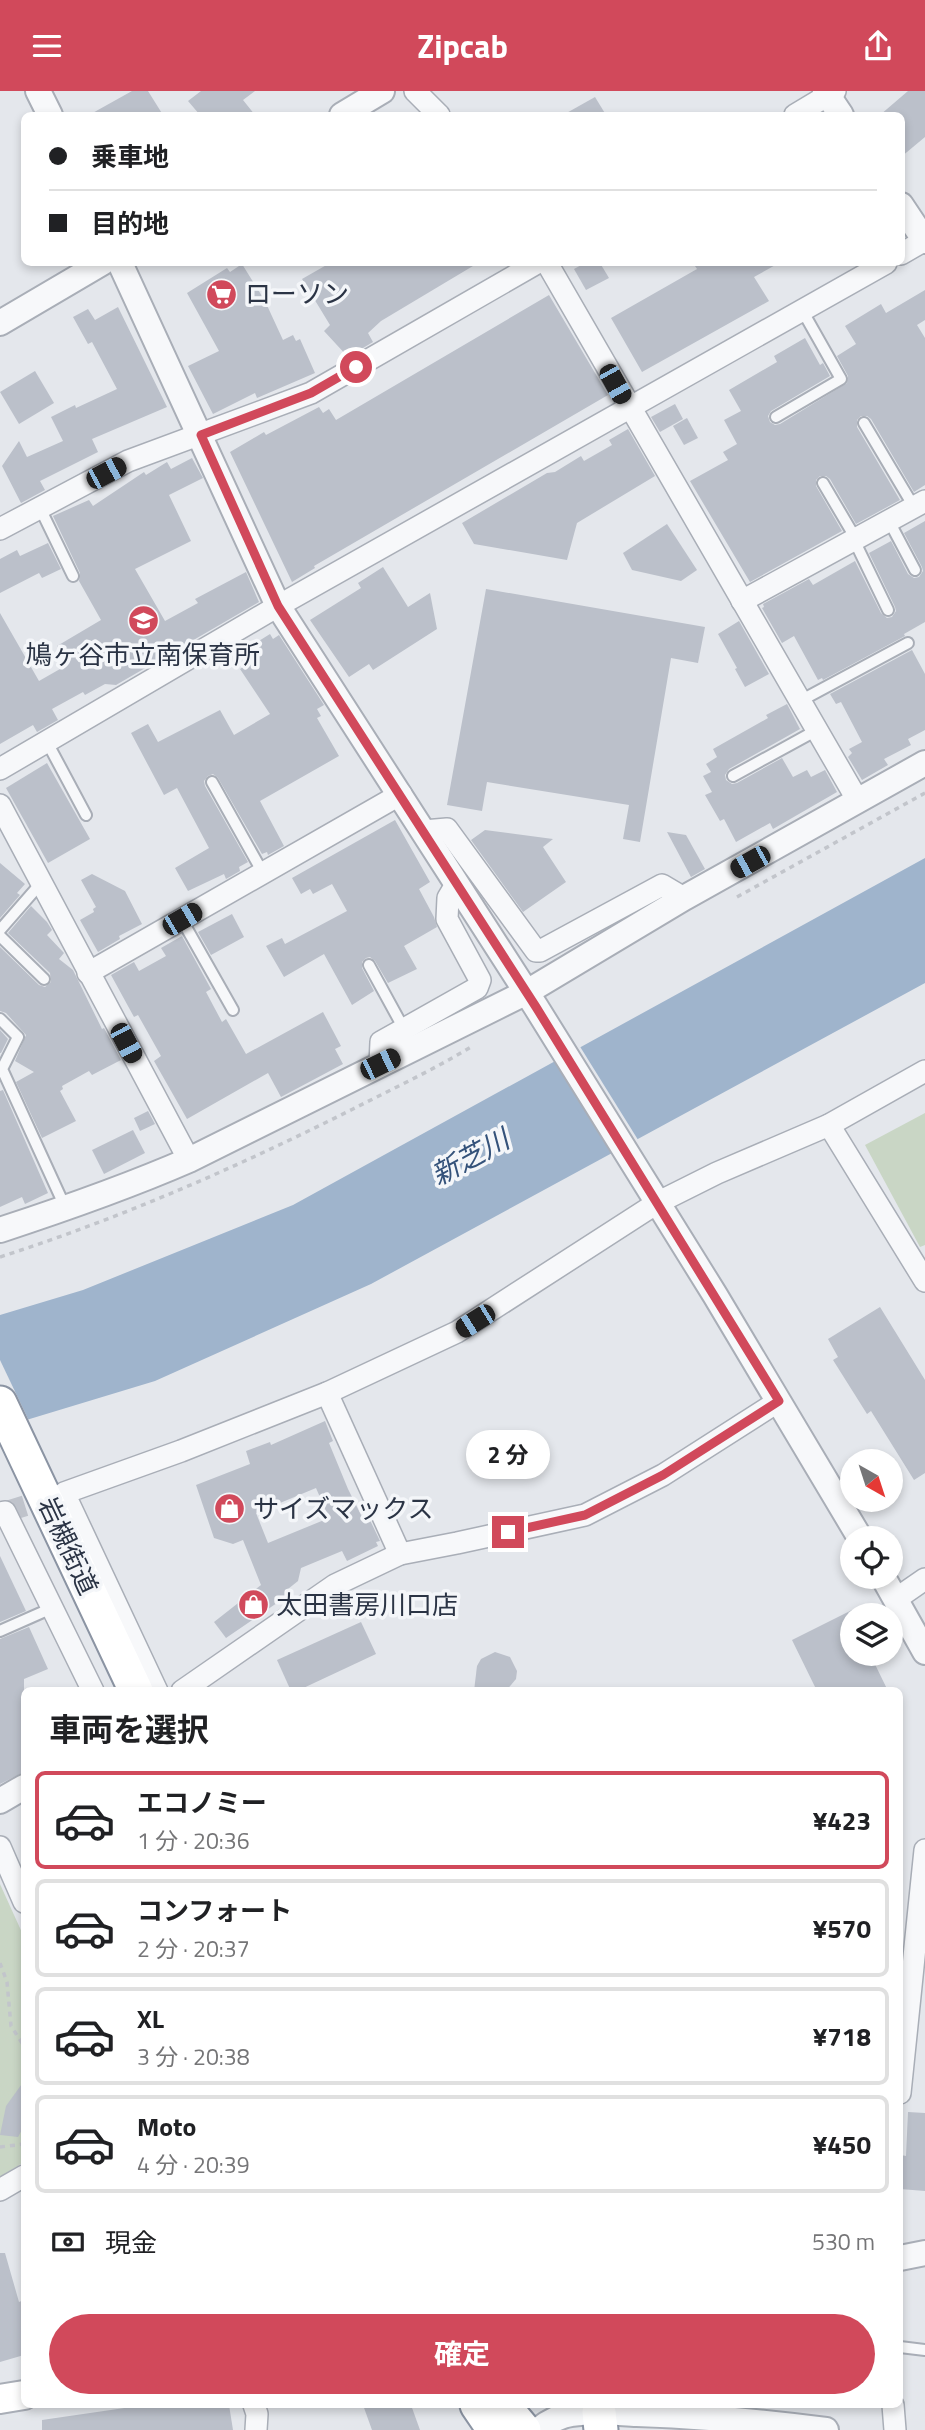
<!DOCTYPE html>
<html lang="ja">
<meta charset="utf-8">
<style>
:root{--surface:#fff;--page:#f6f6f6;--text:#202124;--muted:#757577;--line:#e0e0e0;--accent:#d1495b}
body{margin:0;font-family:"Titillium Web","Noto Sans JP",sans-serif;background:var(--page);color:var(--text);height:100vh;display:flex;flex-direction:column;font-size:26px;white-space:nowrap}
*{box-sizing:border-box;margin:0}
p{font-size:23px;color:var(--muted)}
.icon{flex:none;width:38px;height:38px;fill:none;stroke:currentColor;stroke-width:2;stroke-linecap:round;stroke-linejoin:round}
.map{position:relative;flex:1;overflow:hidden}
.drawer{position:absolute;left:21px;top:1596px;width:882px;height:721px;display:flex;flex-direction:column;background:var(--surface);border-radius:10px;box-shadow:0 4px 10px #0003}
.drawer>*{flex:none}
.top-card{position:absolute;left:21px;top:21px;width:884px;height:154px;border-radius:10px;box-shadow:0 4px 10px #0003;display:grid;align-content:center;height:154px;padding:0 28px;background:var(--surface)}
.needle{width:46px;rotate:141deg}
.buttons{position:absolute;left:840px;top:1358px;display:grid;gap:14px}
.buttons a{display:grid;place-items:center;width:63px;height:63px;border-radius:50%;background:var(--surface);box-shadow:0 4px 10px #0003;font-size:35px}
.end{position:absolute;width:32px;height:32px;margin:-16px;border:9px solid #d1495b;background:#fff;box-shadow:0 0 0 4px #fff}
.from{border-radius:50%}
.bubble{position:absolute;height:49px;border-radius:24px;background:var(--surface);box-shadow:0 4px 10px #0003;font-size:23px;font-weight:700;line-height:49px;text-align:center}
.car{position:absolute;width:21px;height:42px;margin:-21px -10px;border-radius:9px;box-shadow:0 0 5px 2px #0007;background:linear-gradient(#222 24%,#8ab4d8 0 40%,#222 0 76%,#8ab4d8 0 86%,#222 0)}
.top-card b{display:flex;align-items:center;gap:24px;height:66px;font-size:26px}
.top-card b+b{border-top:2px solid var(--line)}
.top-card i{width:18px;height:18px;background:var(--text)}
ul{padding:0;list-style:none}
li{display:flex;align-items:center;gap:21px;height:98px;margin:0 14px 10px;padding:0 14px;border:4px solid var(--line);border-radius:10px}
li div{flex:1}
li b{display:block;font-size:26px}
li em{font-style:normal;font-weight:700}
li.on{border-color:var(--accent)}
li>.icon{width:63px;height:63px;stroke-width:1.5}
h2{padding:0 28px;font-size:32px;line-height:84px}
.pay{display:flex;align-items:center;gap:18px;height:77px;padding:0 28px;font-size:26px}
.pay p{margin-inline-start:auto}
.action{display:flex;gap:14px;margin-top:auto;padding:14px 28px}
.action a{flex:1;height:80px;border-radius:42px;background:var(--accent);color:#fff;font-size:28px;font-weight:700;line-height:80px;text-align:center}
header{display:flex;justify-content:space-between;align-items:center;height:91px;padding:0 28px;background:var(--accent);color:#fff;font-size:32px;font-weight:700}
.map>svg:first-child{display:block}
</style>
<header><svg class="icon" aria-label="menu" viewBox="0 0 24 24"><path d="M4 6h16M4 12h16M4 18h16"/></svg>Zipcab<svg class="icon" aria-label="share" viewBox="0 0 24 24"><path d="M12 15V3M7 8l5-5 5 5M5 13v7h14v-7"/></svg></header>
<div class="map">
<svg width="925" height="2339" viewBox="0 0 925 2339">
<rect width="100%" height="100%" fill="#e4e7ec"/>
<!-- green -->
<g fill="#c9d6c5">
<path d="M925,1022V1154L920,1156L865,1054Z"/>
<path d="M0,1793L24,1846V2071L0,2086Z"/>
</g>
<!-- water -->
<path fill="#9fb4cc" d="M925,767V892L371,1193L155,1290L0,1337V1224L83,1199L293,1114Z"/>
<!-- pier -->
<g fill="#e4e7ec">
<path d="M579,954L640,1052L615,1066L553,968Z"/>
<path d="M0,1269L30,1332L0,1341Z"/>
</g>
<!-- building -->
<g fill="#bbc0ca" fill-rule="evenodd">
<path d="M132,0H148L163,24H89Z"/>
<path d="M201,0H255L243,9L255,24H200L188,10Z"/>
<path d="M908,0H925V46L901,66V24H880Z"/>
<path d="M595,6L606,24H563Z"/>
<path d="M330,172H478L381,230L368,242L373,251L348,266L324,240L330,234L302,188Z"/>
<path d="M585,172H600L609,187L586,199L574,178Z"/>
<path d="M693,172H779L754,186L769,210L642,281L611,227L697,178Z"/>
<path d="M242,173L265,210L283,249L293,244L296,250L300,248L315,282L257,307L255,302L213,323L188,275L219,260L187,202L227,177L230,181Z"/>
<path d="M925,199V229L917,234L925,247V394L914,401L871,328L867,325H861L857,329V336L900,409L856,433L830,388L826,385H820L816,389V395L842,440L750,491L690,390L728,369L723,361L737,353L724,329L741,320L729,299L777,271L774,265L805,247L820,274L823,272L830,285L771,320L768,325L770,331L775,334L780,333L847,292L848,285L837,265L856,253L845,235L881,213L886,222Z"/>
<path d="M549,204L608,304L314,475L315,477L292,491L230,361L264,341L266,344L319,316L323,322L329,318L336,329Z"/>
<path d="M118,216L167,316L92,348L98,361L40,390L45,399L21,412L2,375L19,350L27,366L63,350L51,326L75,314L76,317L117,298L92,251L88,253L73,226L88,218L95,229Z"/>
<path d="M35,280L54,312L19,333L0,301Z"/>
<path d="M675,313L683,328L660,341L651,326Z"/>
<path d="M687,327L698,347L684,354L673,335Z"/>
<path d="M628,338L655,385L577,432L567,469L474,453L462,432L547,382L555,381L581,365L584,370L612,354L609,349Z"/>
<path d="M192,367L203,387L169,404L191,450L135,478L165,530L198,512L195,508L246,481L259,511L116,594L105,593L85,604L83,601L52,618L58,629L37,641L33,634L0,653V522L39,590L67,574L57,555L101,529L79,490L80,482L53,425L89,409L93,415L144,381L146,384L167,371L171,378Z"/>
<path d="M925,430V531L904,543L905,545L823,589L822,587L818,589L794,545L782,552L762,517L764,516L763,513L809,488L813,494L855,470L881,522L887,527L892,526L896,520L895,516L869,462L891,450L908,483L914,487L919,486L923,480L922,476L904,442Z"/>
<path d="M667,433L697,479L681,490L632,479L623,462Z"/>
<path d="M48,452L61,478L42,487L39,482L0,502V468L17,459L20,465Z"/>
<path d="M383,476L408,516L430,502L437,538L373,579L369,573L349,586L310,529L361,497L358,492Z"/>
<path d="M486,498L705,536L698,572L671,567L640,751L623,748L629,714L487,691L482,720L447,714Z"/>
<path d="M739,530L769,583L745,596L735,578L737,577L718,543Z"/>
<path d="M270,543L273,548L279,544L324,614L317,618L321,625L317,627L339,665L260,710L284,755L268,764L267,761L262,763L218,687L213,683L208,685L204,690L205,695L248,771L239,776L240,780L226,788L224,783L188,800L175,777L209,757L177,697L164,704L131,642L148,633L158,651L220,619L234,644L270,623L240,578L261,564L254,553Z"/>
<path d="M912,559L925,583V639L908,648L911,654L884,668L888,674L862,689L848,666L852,662L849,658L862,651L841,611L836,613L830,603Z"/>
<path d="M787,613L800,638L729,678L725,684L726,689L732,693L737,692L782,667L793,686L807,679L811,686L825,679L837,701L773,738L770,732L736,751L724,728L720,730L705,704L712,701L703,685L711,681L706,673L717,666L713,658L768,627L766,624Z"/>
<path d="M47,672L90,748L48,772L6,697Z"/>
<path d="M395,729L430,791L419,798L434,826L437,836L404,855L417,878L388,892L375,870L370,866L366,867L362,871V877L374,900L352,914L324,863L284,886L266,855L282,847L285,853L347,820L332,793L313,803L310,798L301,803L292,787Z"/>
<path d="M485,739L553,748L543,756L566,791L523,821L471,749Z"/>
<path d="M667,741L686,744L705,778L691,786Z"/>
<path d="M0,772L25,793L17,802L20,804L0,827Z"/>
<path d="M92,783L125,800L142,833L119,845L120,848L98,861L80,829L94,821L93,818L96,816L81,789Z"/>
<path d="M31,815L47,831L52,839L47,844L64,862L59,868L73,879L102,938L104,937L121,969L92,984L89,980L62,995L63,998L60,1000L76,1030L42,1047L16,991L34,981L15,970L26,944L6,922L0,920V856L39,894L45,896L51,891L50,882L8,842Z"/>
<path d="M232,823L244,846L211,864L198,841Z"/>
<path d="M182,845L211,898L206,901L222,931L226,928L246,963L323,921L341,955L335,958L343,973L281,1006L268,982L187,1028L154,970L161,965L138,924L134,926L111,884L134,871L139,880L166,865L161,857Z"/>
<path d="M0,939L8,948L1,962H0Z"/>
<path d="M3,999L48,1102L25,1113L22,1106L0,1116V1000Z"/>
<path d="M148,1020L155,1033L140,1040L134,1027Z"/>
<path d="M133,1039L145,1062L104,1083L92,1059Z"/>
<path d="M880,1216L925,1289V1382L914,1389L871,1320L867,1323L833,1269L838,1266L828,1248Z"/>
<path d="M325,1330L333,1350L329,1352L348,1398L363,1428L368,1425L380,1450L376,1451L378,1455L347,1470L342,1460L301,1477L298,1490L288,1498L290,1503L226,1547L214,1531L261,1494L243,1449L233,1453L214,1447L196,1394L250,1373L246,1360L270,1351L271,1354ZM316,1397L329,1427L268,1452L256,1422Z"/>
<path d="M0,1465L26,1520L0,1531Z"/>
<path d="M852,1519V1563H870L888,1600H817L792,1549Z"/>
<path d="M361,1531L376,1563L297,1600H291L277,1569Z"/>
<path d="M29,1536L48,1578L24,1588V1681L0,1693V1548Z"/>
<path d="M495,1561L510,1566L517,1580L516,1588L506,1600H474L477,1575L481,1568Z"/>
<path d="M24,1990V2035L18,2046L0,2044L6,2015Z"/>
<path d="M908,2021L925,2022V2100L900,2098L901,2064L906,2065Z"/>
<path d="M0,2162H5L19,2211L24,2209V2264L0,2271Z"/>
<path d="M145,2314H229L233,2339H42V2329Z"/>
<path d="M363,2314H411L420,2339H372Z"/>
</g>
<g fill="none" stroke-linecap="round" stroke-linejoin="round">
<!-- minor-tunnel -->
<path stroke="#bfc3cb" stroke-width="21" stroke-dasharray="21 10" stroke-linecap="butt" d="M5,1421L56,1405"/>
<defs>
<g id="service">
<path d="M776,326L841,288L802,219"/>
<path d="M864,332L914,416"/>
<path d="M823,392L856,448"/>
<path d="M40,417L73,485"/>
<path d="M889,430L915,479"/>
<path d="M854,449L888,519"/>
<path d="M800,610L908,552"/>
<path d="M47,651L86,724"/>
<path d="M733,685L817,639"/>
<path d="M212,691L263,782"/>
<path d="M182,829L233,919"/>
<path d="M0,839L41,792"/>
<path d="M0,845L44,888"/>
<path d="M369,874L404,938"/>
<path d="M0,928L18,946L2,978L66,1118"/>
<path d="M0,1540L52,1517"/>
<path d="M900,2256L925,2259"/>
</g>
<g id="minor">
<path d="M415,0L439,24"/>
<path d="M795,24L835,0"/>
<path d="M901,163L925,149"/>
<path d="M547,172L858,710"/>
<path d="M0,438L128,370L311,302L537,172"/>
<path d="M742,510L925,410"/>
<path d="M0,678L278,515L886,172"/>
<path d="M0,714L189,1069"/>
<path d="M424,740L447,738L536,860H540L662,794L684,807"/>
<path d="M88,882L401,703"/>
<path d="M380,973L381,951L477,897L480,889L447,828L448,807L457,792"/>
<path d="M829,1034L925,1190"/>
<path d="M327,1302L400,1463"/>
<path d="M0,1422L5,1421L93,1600"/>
<path d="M896,1508L925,1488"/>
<path d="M157,1600L64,1402L181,1360L327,1302L457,1241L657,1112L717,1082L829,1034L925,980"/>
<path d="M182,1600L335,1494L400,1463L457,1452L585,1424L663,1384L779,1310"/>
<path d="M0,1756L24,1811"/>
<path d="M900,2002L925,1759"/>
<path d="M0,2099L24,2085"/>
<path d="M254,2314L257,2323L256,2339"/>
<path d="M893,2314L895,2339"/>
</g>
<g id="tertiary">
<path d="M38,0L50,24"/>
<path d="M825,0L841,24"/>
<path d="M342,24L382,0"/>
<path d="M901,114L925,150"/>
<path d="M120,172L278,515L536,916L715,1204L860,1447"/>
<path d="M0,232L102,172"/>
<path d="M0,1139C64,1118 127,1096 189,1069L527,901L684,807L925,672"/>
<path d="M883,1486L925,1561"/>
<path d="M0,1710L24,1696"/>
<path d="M900,2167L925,2162"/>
<path d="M538,2339C548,2331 559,2325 572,2323C593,2319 616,2322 637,2323C700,2325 763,2331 826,2339"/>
</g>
<path id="secondary" d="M0,2308L24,2304"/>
<g id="trunk">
<path d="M0,1312L136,1600"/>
<path d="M477,2314L494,2339"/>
<path d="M503,2314L524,2339"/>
<path d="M599,2321L601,2339"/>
</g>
</defs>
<!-- service casing -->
<use href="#service" stroke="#a9aeb7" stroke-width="14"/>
<!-- minor casing -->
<use href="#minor" stroke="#a9aeb7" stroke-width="24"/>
<!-- tertiary casing -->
<use href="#tertiary" stroke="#a9aeb7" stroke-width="28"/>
<!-- secondary casing -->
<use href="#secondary" stroke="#a9aeb7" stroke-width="32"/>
<!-- trunk casing -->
<use href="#trunk" stroke="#8b94a3" stroke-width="37"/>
<!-- path -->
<g stroke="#c2c5cb" stroke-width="3.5" stroke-dasharray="5 5" stroke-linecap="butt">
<path d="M737,806L925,702"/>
<path d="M0,1166C124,1126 237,1076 353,1018C392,998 433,979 471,956"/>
<path d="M0,1872L7,1891L11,1935L24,1955"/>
<path d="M0,2056L24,2053"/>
</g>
<!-- service -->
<use href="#service" stroke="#f7f8fa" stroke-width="10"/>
<!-- minor -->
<use href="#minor" stroke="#f7f8fa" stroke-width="21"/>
<!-- tertiary -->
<use href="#tertiary" stroke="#f7f8fa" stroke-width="24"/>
<!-- secondary -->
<use href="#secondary" stroke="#fff" stroke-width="28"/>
<!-- trunk -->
<use href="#trunk" stroke="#fff" stroke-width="33"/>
</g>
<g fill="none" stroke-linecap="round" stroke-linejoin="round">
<!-- route -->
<path stroke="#d1495b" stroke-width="9" d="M356,276L311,302L201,344L278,515L536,916L779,1310L663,1384L585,1424L508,1441"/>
</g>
<!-- icons -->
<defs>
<symbol id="supermarket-disc" viewBox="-11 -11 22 22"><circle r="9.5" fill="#d1495b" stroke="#f4f6f9"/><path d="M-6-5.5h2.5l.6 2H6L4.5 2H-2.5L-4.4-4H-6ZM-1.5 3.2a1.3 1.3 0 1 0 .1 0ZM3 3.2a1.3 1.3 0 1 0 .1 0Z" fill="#fff"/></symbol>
<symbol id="school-disc" viewBox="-11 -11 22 22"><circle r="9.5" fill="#d1495b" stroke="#f4f6f9"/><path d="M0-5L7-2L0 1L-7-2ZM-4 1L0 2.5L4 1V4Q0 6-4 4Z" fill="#fff"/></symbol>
<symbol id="shop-disc" viewBox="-11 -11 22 22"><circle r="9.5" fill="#d1495b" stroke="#f4f6f9"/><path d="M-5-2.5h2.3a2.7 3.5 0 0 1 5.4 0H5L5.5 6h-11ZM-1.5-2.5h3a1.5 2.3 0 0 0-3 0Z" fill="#fff"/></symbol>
</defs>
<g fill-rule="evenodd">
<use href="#supermarket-disc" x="204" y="186" width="35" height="35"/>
<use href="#school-disc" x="126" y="512" width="35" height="35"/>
<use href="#shop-disc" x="212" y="1400" width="35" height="35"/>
<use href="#shop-disc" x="236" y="1496" width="35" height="35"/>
</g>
<g text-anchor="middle" stroke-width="7" stroke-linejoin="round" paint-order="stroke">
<!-- poi labels -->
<g font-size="26" fill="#2b3445" stroke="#f4f6f9" text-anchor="start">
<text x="245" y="212">ローソン</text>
<text x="143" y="573" text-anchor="middle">鳩ヶ谷市立南保育所</text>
<text x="253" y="1427">サイズマックス</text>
<text x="276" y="1523">太田書房川口店</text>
</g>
<!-- street labels -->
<g font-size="26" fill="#2b3445" stroke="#f4f6f9">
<text transform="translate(68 1455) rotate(65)" y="9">岩槻街道</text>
</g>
<!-- water labels -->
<g font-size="28" font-style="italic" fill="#34527a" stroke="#f4f6f9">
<text transform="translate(470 1066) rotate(-29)" y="10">新芝川</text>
</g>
</g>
</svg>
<div class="buttons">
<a><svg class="needle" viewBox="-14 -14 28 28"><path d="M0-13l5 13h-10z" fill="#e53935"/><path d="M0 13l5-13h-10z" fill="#757577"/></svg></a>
<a><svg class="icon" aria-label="locate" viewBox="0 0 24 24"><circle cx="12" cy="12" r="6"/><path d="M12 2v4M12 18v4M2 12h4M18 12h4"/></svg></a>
<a><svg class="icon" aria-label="layers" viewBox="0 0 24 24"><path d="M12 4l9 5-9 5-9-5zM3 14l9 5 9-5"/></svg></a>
</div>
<i class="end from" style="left:356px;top:276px"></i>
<i class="end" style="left:508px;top:1441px"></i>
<div class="bubble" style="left:466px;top:1339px;width:84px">2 分</div>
<i class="car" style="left:615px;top:293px;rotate:151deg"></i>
<i class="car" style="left:106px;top:382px;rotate:62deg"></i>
<i class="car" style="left:750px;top:771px;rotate:241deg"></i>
<i class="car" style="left:182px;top:828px;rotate:60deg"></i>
<i class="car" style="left:126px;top:952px;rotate:152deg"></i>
<i class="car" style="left:380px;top:973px;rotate:64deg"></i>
<i class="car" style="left:475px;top:1230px;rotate:238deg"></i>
<div class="top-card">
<b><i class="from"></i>乗車地</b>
<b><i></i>目的地</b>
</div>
<section class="drawer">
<h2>車両を選択</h2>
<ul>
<li class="on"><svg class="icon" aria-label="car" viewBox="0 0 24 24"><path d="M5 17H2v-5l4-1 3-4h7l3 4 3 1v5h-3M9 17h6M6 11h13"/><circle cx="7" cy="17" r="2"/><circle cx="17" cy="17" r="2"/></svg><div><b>エコノミー</b><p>1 分 · 20:36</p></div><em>¥423</em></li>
<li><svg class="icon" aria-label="car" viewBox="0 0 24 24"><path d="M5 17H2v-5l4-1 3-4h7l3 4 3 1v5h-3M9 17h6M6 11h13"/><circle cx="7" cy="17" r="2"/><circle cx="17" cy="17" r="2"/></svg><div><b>コンフォート</b><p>2 分 · 20:37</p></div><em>¥570</em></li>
<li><svg class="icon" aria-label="car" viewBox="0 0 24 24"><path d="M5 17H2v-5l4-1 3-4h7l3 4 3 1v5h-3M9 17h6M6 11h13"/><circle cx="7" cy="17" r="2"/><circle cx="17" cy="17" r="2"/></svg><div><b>XL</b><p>3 分 · 20:38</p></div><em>¥718</em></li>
<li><svg class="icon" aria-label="car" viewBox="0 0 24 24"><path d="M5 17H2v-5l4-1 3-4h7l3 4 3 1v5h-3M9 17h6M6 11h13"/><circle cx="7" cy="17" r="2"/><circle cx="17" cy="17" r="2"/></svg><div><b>Moto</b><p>4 分 · 20:39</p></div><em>¥450</em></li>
</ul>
<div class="pay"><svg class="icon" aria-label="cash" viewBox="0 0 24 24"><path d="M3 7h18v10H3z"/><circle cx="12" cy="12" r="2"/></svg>現金<p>530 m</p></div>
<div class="action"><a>確定</a></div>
</section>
</div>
